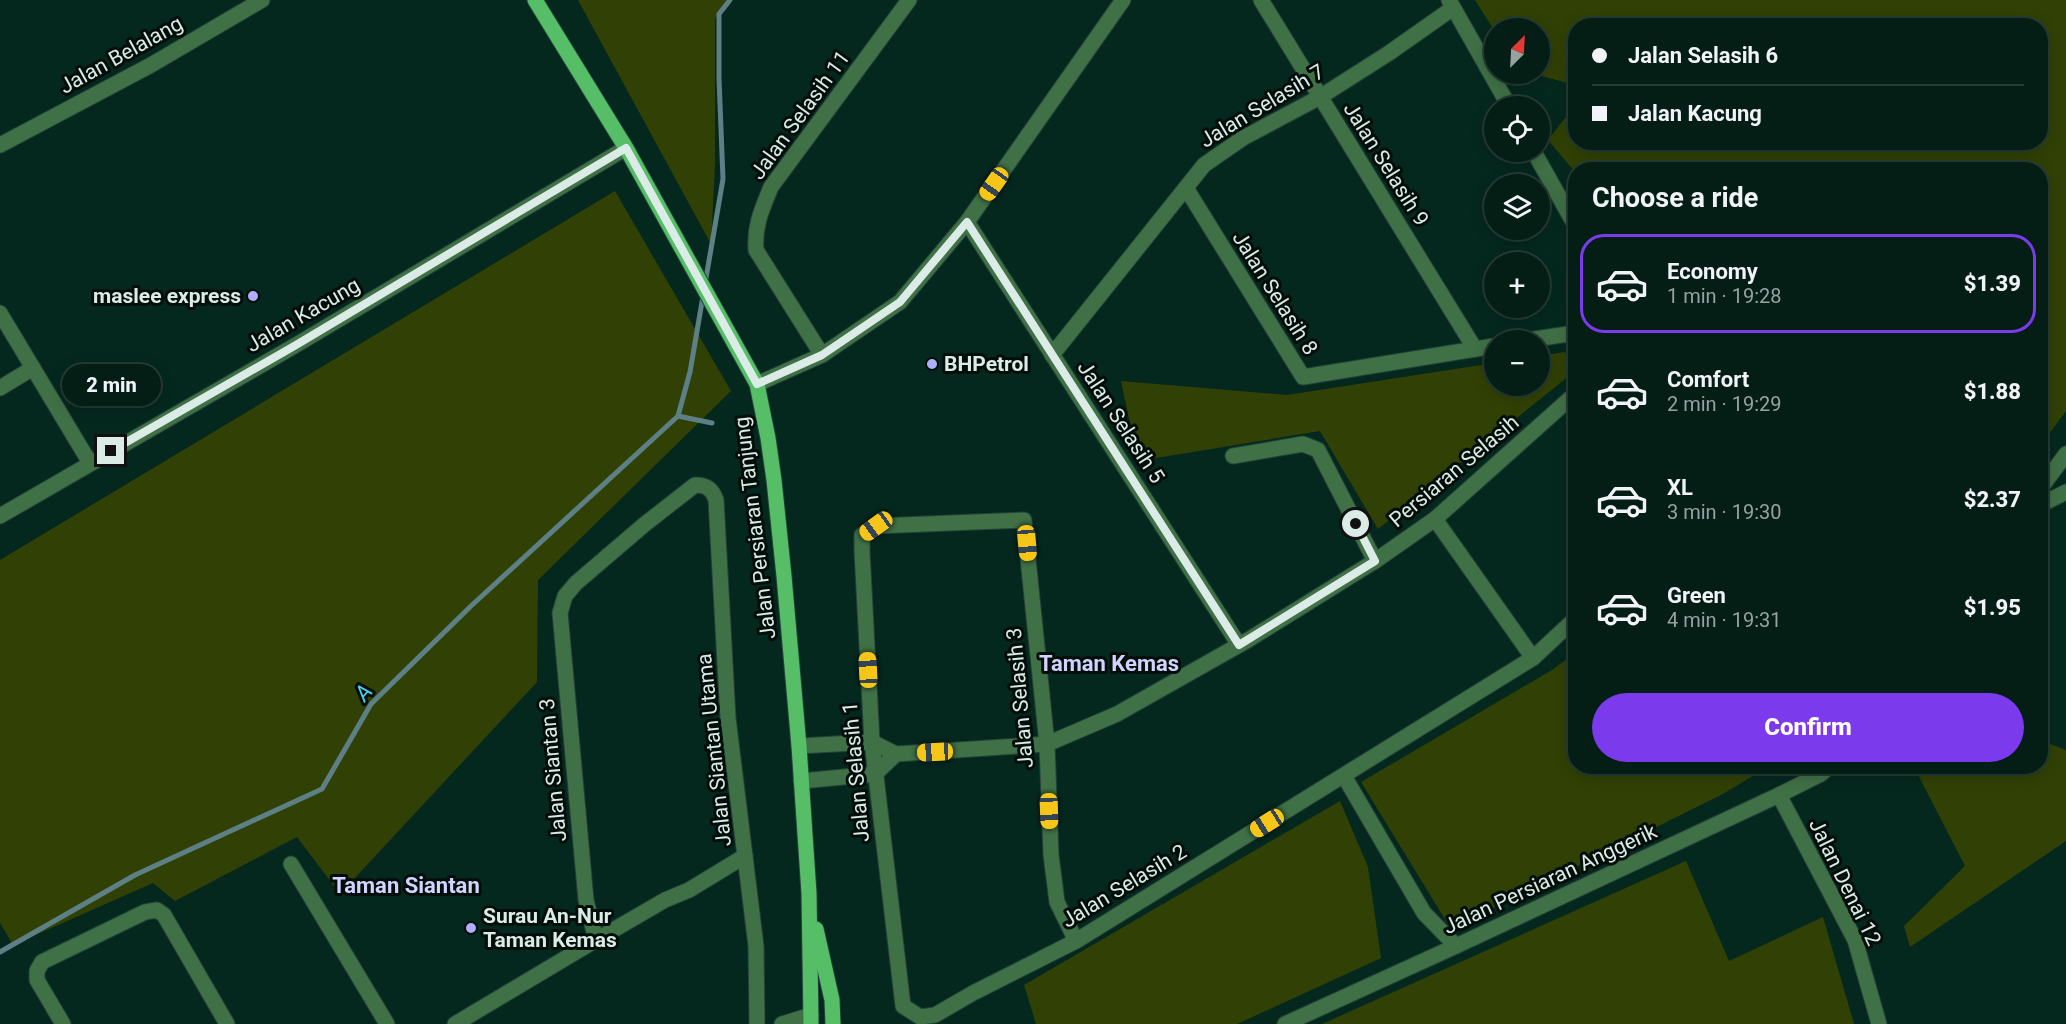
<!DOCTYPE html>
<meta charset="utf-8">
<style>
:root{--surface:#041e16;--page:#122b23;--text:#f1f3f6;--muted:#97a2a1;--line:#253c35;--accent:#7c3aed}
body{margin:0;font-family:Roboto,sans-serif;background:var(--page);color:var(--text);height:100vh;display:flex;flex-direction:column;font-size:22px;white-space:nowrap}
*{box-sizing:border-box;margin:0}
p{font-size:20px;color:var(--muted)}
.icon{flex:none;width:33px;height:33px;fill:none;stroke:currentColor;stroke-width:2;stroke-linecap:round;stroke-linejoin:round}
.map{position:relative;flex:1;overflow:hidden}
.sheet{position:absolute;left:1568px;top:162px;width:480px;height:612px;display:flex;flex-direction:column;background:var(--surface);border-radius:24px;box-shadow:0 3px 15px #0003,0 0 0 2px var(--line)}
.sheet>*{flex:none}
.hud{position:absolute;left:1568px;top:18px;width:480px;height:132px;border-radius:24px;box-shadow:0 3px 15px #0003,0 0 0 2px var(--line);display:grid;align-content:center;height:132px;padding:0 24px;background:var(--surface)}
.needle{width:39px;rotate:24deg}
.buttons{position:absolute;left:1484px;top:18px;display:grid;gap:12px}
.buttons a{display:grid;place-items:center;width:66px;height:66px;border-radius:50%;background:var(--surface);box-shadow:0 3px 15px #0003,0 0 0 2px var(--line);font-size:30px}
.end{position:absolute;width:27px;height:27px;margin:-14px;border:8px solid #daece5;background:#111;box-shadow:0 0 0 3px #111}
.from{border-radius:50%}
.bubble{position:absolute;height:42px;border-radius:21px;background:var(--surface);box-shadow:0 3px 15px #0003,0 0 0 2px var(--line);font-size:20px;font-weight:800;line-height:42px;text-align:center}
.car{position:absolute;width:18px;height:36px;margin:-18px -9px;border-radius:8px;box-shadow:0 0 4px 2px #0007;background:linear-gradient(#f5c518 24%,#345 0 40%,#f5c518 0 76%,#345 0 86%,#f5c518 0)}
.hud b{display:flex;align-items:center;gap:21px;height:57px;font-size:22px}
.hud b+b{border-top:2px solid var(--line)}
.hud i{width:15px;height:15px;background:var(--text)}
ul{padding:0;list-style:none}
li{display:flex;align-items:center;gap:18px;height:99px;margin:0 12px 9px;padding:0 12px;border:3px solid transparent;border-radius:24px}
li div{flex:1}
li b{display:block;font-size:22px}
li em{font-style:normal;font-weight:800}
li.selected{border-color:var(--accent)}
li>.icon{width:54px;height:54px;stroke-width:1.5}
h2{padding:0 24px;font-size:27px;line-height:72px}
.cta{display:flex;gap:12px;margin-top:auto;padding:12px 24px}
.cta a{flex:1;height:69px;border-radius:36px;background:var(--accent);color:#fff;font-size:24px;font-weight:800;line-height:69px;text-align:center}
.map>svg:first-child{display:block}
</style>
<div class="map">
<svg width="2066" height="1024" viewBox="0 0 2066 1024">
<rect width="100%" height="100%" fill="#05281e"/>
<!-- green -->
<g fill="#314105">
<path d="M578,0H727L715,19V164L711,244Z"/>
<path d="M1475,0H2066V411L2040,446V170H1575V172L1548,140L1575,105V142H2040V26H1575V85L1534,74H1539V28L1494,30Z"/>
<path d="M615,191L731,391L538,580L537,682L340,894L297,837L175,901L153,883L13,945L0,923V560Z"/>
<path d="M1565,352L1574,372L1378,529L1320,431L1138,461L1121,381L1287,395L1494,363V386H1539V356Z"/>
<path d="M1575,653V766L1768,767L1721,795L1451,929L1361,782L1552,670Z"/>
<path d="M2040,740L2066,750V841L1910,947L1904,926L1965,866L1914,767L2040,766Z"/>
<path d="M1340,801L1368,867L1381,958L1237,1024H1036L1024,985Z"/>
<path d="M1686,861L1729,961L1823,917L1854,1024H1322Z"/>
</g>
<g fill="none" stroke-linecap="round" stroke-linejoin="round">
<!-- stream -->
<g stroke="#5d8086" stroke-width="5">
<path d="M705,284L723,179L719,79V14L730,0"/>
<path d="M678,416L712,423"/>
<path d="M0,952L135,875L322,789L371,704L471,606L678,416L690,372L703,296"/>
</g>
<defs>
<g id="street">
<path d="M1261,0L1475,349"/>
<path d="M1449,0L1509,106"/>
<path d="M0,145L151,65L262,0"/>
<path d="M1534,152L1575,225"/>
<path d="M1186,188L1303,377L1494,346"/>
<path d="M967,222L1239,645"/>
<path d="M0,313L90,463"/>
<path d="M1528,340L1575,333"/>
<path d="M822,355L756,250C754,226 762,209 771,187L909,0"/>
<path d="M1052,355L1204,165L1243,138L1320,97L1389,53L1453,8"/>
<path d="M757,384L822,355L900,302L967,222L1123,0"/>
<path d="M0,388L33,368"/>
<path d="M1233,456L1303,444L1318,450L1375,561"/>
<path d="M2040,489L2066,454"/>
<path d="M2040,505L2066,492"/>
<path d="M0,516L296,345L626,148"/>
<path d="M1435,519L1533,658"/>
<path d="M799,746L872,742L896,754L1047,744L1117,714L1248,640L1375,561L1435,519L1575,394"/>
<path d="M1344,776L1424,913L1456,946"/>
<path d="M801,781L875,774L896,754"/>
<path d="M1779,795L1855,940L1879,1024"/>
<path d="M291,864L387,1024"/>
<path d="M596,940L586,900L560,613L565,596L576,583L645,524L695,485C707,485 712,489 716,500L728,718L756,946L757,1024"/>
<path d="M1076,941L1057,902L1051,855L1047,744L1024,520L876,526L862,535V551L872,742L903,1006L920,1017L935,1015L973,993L1076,941L1533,658L1575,619"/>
<path d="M63,1024L37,980V971L42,962L145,912L157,910L164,915L227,1024"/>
<path d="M455,1024L596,940L665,900L689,890L745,856"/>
<path d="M782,1024L811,1015"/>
<path d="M1285,1024L1456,946L1779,795L1821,774L1830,766"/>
</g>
<g id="primary">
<path d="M535,0L626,148L757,384L768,438L774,480L784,576L799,746L809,893L811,1024"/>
<path d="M816,929L832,1000L833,1024"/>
</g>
</defs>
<!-- street casing -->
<use href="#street" stroke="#23433a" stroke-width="17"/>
<!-- primary casing -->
<use href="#primary" stroke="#23433a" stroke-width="17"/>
<!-- street -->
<use href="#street" stroke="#407046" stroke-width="15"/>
<!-- primary -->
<use href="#primary" stroke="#55be67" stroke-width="15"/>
</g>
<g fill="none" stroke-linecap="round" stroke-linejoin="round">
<!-- route -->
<path stroke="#daece5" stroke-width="8" d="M111,451L296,345L626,148L757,384L822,355L900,302L967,222L1239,645L1375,561L1356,524"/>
</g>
<!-- markers -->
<g fill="#afaefa" stroke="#030e0a" stroke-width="2">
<circle cx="253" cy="296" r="6"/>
<circle cx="932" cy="364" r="6"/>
<circle cx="471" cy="928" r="6"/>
</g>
<g text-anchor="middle" stroke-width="6" stroke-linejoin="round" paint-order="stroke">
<!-- street labels -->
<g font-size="21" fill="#daece5" stroke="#030e0a">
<text transform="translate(121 55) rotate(-29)" y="7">Jalan Belalang</text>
<text transform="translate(1262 106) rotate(-31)" y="7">Jalan Selasih 7</text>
<text transform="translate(800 115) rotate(-54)" y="7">Jalan Selasih 11</text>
<text transform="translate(1386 164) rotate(58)" y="7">Jalan Selasih 9</text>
<text transform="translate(1275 293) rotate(58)" y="7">Jalan Selasih 8</text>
<text transform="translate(303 315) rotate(-30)" y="7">Jalan Kacung</text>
<text transform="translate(1121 422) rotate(57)" y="7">Jalan Selasih 5</text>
<text transform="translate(1454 471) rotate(-40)" y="7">Persiaran Selasih</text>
<text transform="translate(755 528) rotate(-97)" y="7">Jalan Persiaran Tanjung</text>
<text transform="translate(1020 698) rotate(-95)" y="7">Jalan Selasih 3</text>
<text transform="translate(714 750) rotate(-96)" y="7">Jalan Siantan Utama</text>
<text transform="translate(553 770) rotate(-95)" y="7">Jalan Siantan 3</text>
<text transform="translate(856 772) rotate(-95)" y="7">Jalan Selasih 1</text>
<text transform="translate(1550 879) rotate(-25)" y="7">Jalan Persiaran Anggerik</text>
<text transform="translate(1845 882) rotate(64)" y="7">Jalan Denai 12</text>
<text transform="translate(1124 886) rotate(-31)" y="7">Jalan Selasih 2</text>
</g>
<!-- poi labels -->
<g font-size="21" font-weight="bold" fill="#daece5" stroke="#030e0a" text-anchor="start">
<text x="241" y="303" text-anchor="end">maslee express</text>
<text x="944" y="371">BHPetrol</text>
<text x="483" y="923">Surau An-Nur<tspan x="483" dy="24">Taman Kemas</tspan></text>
</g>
<!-- neighbourhood labels -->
<g font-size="22" font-weight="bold" fill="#d2d3fe" stroke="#030e0a">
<text x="1109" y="671">Taman Kemas</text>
<text x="406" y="893">Taman Siantan</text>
</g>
<!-- water labels -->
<g font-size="22" font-style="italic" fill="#47d3f2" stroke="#030e0a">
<text transform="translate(363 692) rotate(-50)" y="8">A</text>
</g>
</g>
</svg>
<div class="buttons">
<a><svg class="needle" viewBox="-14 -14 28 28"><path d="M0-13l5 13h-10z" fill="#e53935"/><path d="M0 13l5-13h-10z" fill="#97a2a1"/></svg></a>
<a><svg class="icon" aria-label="locate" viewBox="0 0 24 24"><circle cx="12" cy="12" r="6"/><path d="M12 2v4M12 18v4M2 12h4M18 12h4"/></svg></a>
<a><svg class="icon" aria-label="layers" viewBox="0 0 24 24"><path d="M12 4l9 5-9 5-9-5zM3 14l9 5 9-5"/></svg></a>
<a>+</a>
<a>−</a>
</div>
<i class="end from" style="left:1356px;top:524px"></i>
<i class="end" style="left:111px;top:451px"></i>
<div class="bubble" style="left:62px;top:364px;width:99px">2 min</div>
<i class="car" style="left:994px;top:184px;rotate:215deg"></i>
<i class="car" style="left:876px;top:526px;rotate:234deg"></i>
<i class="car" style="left:1027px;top:543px;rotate:175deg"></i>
<i class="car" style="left:868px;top:670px;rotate:357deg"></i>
<i class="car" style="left:935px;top:752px;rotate:267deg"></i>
<i class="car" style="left:1049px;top:811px;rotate:178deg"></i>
<i class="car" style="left:1267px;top:823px;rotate:238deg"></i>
<div class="hud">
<b><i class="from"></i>Jalan Selasih 6</b>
<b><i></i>Jalan Kacung</b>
</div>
<section class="sheet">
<h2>Choose a ride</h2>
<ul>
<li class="selected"><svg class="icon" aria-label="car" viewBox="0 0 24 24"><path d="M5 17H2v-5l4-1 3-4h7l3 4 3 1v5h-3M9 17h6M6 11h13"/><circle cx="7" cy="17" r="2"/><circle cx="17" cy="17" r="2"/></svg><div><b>Economy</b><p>1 min · 19:28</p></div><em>$1.39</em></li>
<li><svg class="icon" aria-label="car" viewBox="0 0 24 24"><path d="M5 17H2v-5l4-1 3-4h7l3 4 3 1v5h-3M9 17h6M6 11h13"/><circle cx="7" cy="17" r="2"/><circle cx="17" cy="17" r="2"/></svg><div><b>Comfort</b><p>2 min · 19:29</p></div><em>$1.88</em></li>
<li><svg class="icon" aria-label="car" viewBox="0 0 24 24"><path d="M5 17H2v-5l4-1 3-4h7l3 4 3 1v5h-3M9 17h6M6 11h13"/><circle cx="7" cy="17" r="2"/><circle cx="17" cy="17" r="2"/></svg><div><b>XL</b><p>3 min · 19:30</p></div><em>$2.37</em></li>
<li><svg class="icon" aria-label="car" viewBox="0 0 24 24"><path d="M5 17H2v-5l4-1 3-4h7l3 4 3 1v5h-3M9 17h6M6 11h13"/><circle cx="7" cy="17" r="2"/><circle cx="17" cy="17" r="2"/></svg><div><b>Green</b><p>4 min · 19:31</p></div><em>$1.95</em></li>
</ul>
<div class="cta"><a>Confirm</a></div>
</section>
</div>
